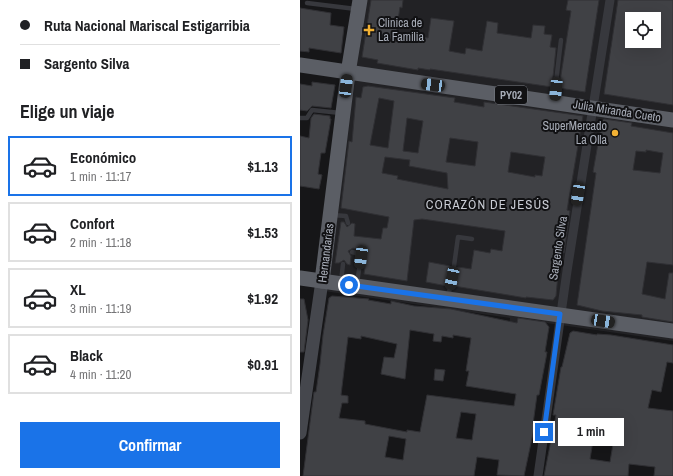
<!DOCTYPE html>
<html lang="es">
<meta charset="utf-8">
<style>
:root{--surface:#fff;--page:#f2f2f2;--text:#202124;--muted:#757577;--line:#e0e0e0;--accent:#1a73e8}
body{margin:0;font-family:"Archivo Narrow",sans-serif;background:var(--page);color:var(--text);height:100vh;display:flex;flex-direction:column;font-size:15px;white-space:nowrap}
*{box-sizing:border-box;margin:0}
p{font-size:13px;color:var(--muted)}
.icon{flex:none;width:22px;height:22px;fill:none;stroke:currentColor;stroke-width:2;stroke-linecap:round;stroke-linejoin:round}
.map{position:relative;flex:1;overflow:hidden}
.details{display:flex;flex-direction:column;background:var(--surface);width:300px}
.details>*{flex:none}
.guide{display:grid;align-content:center;height:88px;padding:0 20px;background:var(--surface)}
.fabs{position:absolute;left:325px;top:12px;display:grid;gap:8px}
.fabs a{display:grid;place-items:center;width:36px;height:36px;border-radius:0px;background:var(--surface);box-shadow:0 4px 16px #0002;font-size:20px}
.end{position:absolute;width:18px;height:18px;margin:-9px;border:5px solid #1a73e8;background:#fff;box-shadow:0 0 0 2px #fff}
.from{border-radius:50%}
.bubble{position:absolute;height:28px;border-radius:0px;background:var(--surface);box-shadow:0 4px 16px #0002;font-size:13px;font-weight:800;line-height:28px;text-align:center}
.car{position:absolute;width:12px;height:24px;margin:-12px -6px;border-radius:5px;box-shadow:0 0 3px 1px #0007;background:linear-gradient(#222 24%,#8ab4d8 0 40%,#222 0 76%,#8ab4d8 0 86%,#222 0)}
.guide b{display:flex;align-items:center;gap:14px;height:38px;font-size:15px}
.guide b+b{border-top:1px solid var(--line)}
.guide i{width:10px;height:10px;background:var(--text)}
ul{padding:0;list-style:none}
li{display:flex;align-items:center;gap:12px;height:60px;margin:0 8px 6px;padding:0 12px;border:2px solid var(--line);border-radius:0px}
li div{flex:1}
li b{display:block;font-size:15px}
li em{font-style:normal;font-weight:800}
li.selected{border-color:var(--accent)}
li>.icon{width:36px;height:36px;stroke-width:1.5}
h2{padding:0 20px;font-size:18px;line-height:48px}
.action{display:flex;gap:8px;margin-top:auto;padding:8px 20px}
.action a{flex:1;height:46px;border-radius:0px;background:var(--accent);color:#fff;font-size:16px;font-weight:800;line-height:46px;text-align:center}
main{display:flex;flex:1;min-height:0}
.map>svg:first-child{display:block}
</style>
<main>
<section class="details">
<div class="guide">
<b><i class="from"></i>Ruta Nacional Mariscal Estigarribia</b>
<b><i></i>Sargento Silva</b>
</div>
<h2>Elige un viaje</h2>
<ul>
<li class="selected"><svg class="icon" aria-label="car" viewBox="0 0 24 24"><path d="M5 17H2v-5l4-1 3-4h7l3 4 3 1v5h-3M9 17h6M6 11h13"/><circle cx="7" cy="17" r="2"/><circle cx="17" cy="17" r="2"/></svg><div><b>Económico</b><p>1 min · 11:17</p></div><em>$1.13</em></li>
<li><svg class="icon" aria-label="car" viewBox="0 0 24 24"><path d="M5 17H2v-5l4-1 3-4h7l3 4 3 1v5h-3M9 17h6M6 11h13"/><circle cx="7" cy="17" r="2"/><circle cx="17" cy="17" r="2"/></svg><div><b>Confort</b><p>2 min · 11:18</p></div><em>$1.53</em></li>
<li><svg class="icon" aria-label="car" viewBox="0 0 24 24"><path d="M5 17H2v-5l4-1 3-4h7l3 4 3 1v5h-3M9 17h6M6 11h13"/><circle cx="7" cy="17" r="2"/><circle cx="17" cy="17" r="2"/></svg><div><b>XL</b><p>3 min · 11:19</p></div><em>$1.92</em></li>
<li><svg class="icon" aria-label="car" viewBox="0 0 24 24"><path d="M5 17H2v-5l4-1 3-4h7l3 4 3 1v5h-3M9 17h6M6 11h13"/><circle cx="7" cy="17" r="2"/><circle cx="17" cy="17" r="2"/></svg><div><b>Black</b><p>4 min · 11:20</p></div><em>$0.91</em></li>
</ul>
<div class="action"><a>Confirmar</a></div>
</section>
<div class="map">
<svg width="373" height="476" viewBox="0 0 373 476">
<rect width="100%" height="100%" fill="#161618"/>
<!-- built -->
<path fill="#222225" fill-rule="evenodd" d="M56,0H373V341L218,319L212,346L206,345L210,318L17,290ZM332,19H354V41H332Z"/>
<!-- building -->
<g fill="#404145" stroke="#303034" fill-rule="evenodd">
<path d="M71,0H103L102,8L100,7L96,33L128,38L131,18L154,21L149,51L165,54L166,48L182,51L187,21L198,23L197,33L231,38L233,25L245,26L244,34L252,35L250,47L256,48L252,87L130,69V70L118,68V70L77,63L78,60L62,57Z"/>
<path d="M268,0H299L285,92L259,88L271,11L266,10Z"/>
<path d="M318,0H373V105L304,94ZM332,19H359L356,38L354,37V41H332Z"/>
<path d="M0,8L31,13L30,25L44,27L41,53L9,48V52L0,51Z"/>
<path d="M12,82L35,85L31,108L12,106L7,111L0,110V84L12,86Z"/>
<path d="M68,86L155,98L154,102L184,107V102L283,116L267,210L270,211L264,253L260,252L256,296L253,300L226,297V298L154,286L156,277L152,274L149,276L147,286L126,282L129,262L150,266L153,270L158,267L171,269L174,250L190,253L191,249L202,251L205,231L122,219L114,220L107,281L64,274L67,253L53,248L48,251L51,256L50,265L47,264L44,260L39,263H35L41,222H44L47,227L52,223L55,224L54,236L81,239L83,228H87L89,217L41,208L49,141L52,142L56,97L61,98L63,87ZM79,98L94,101L88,148L70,145ZM107,118L123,121L118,153L103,151ZM150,138L178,142L175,166L146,162ZM211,152L245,157L242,176L235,175V177L208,172ZM85,157L110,160L109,166L147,173L148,189L97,179L98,176L82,173Z"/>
<path d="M14,114L30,116V119H31L25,153H21L18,174L22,175L19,189L0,186V136L9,138L11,118Z"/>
<path d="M304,119L332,123L331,126L373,133V265L347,262L342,294L365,299L369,273H373V322L342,317V315L302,311L277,305L296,173L293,172L302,121ZM346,150L363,153L360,173L333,170L336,151L346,152Z"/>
<path d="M32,296L69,299L68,300L91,304V301L114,306L151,309L217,323L218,318L245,322L249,327L245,352H247L246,358L239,395H237L233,424H235L224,476L197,475L199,460L177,457L174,476H3L14,392H16L20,364L23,335L29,298ZM110,330L134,334L133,341L141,342L142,336L153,338V335L171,338L166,371H169L166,386L216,394L214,406L127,395L120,432L107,430V432L65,424V421L39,418L42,403H48V396L41,395L48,337L61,339V336L97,344L94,358L84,357L81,374L105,379ZM161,412L176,414L172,440L156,438ZM89,436L106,439L103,460L85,457Z"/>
<path d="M0,299H4L8,320L4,352H0Z"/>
<path d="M273,331L297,335V334L311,335L373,345V363L367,362L361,392L352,390L348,408L373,411V476H354L355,467L329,464L328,476H244L256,415H253L261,367H262L270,333ZM294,435L314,438L310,462L290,459Z"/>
<path d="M135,369L145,370L143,381L134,380Z"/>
</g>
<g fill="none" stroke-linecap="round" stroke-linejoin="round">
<!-- service -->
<g stroke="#37383d" stroke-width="4.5">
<path d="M7,3L56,9"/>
<path d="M254,99L261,40"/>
<path d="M0,118H7L12,110L41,113"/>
<path d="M32,215L46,216L48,223"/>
<path d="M52,252L59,254L61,257L57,283"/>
<path d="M154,266L158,237L172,239"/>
<path d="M41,282L43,264"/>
<path d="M148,297L152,278"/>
</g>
<!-- minor -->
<path stroke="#37383d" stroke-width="9" d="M238,476L267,271L310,0"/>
<!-- secondary -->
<path stroke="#45474d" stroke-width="13" d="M0,433L22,281"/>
<!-- trunk -->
<g stroke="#5b5e65" stroke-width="15">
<path d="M0,65L373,120"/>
<path d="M0,278L373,331"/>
<path d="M22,281L48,73L60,0"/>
</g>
</g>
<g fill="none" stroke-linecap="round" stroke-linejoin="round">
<!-- route -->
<path stroke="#1a73e8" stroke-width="5" d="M49,285L260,314L244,432"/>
</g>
<!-- markers -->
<g fill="#f2b134" stroke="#111113" stroke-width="1.5">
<path d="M67 24h4v4h4v4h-4v4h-4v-4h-4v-4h4z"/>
<circle cx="315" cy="133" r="4"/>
</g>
<g text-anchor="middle" stroke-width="4" stroke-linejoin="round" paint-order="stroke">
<!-- shield labels -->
<rect fill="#111113" stroke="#7b7e86" stroke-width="1" x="195" y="86" width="32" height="18" rx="3"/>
<g font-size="11" font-weight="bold" fill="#a8adb8">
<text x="211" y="99">PY02</text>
</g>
<!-- poi labels -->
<g font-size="12" fill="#a8adb8" stroke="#111113" text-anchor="start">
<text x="78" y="27">Clinica de<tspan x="78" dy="14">La Familia</tspan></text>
<text x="307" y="130" text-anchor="end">SuperMercado<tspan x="307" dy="14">La Olla</tspan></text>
</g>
<!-- street labels -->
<g font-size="12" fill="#a8adb8" stroke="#111113">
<text transform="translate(317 111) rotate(9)" y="4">Julia Miranda Cueto</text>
<text transform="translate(258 248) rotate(-81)" y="4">Sargento Silva</text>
<text transform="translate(26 253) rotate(-83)" y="4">Hernandarias</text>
</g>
<!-- neighbourhood labels -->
<g font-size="13" letter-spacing="1" fill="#c9ccd4" stroke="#111113">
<text x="188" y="209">CORAZÓN DE JESÚS</text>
</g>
</g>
</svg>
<div class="fabs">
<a><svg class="icon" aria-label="locate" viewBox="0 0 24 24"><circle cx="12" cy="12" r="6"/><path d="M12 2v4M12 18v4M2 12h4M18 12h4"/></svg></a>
</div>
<i class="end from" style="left:49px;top:285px"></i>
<i class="end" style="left:244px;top:432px"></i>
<div class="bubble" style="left:258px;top:418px;width:66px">1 min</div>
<i class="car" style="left:133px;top:85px;rotate:277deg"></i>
<i class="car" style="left:46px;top:86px;rotate:7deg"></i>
<i class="car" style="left:256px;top:89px;rotate:186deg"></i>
<i class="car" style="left:278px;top:194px;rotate:189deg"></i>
<i class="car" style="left:61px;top:257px;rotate:188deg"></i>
<i class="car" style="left:152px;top:278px;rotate:192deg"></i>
<i class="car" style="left:303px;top:321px;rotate:99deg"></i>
</div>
</main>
